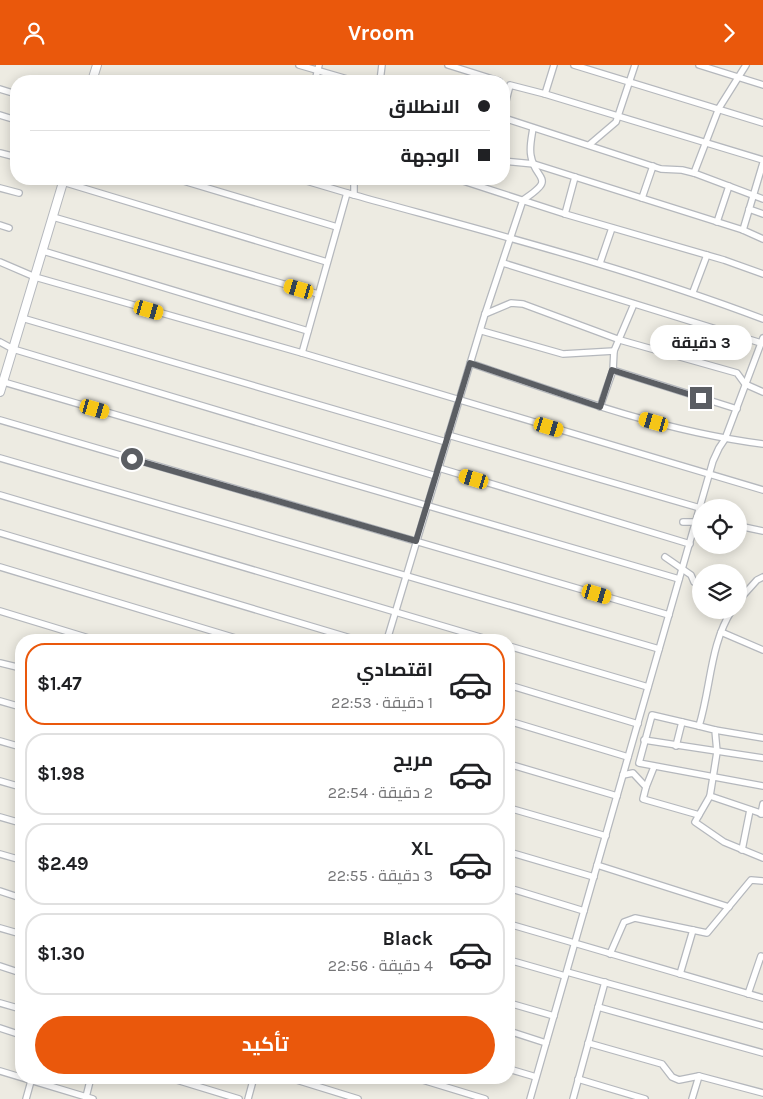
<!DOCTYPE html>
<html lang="ar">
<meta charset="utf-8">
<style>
:root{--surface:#fff;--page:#f6f6f6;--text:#202124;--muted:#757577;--line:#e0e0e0;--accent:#ea580c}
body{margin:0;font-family:Karla,Cairo,sans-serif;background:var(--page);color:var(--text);direction:rtl;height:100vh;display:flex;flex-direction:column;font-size:19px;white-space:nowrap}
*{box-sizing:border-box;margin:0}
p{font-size:16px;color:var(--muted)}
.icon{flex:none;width:28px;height:28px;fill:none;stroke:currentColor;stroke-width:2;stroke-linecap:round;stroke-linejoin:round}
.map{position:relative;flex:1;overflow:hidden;direction:ltr}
.details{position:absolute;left:15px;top:569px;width:500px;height:450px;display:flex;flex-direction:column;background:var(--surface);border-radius:20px;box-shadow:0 2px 12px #0003;direction:rtl}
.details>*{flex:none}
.top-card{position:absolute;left:10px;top:10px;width:500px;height:110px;border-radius:20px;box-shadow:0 2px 12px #0003;direction:rtl;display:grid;align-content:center;height:110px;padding:0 20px;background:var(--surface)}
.controls{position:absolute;left:692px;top:434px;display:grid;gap:10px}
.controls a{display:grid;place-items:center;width:55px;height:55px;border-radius:50%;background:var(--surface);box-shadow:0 2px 12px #0003;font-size:25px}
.end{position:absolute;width:22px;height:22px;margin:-11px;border:6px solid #5b5e63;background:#fff;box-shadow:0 0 0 2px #fff}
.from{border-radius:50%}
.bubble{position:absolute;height:35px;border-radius:18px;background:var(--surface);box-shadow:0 2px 12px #0003;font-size:16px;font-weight:700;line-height:35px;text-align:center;direction:rtl}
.car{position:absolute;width:15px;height:30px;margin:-15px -8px;border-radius:6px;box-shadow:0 0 4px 1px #0007;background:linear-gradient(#f5c518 24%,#345 0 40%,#f5c518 0 76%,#345 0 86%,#f5c518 0)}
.top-card b{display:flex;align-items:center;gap:18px;height:48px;font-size:19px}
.top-card b+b{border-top:1px solid var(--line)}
.top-card i{width:12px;height:12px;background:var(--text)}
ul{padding:9px 0 0;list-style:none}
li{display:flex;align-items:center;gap:15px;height:82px;margin:0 10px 8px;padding:0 10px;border:2px solid var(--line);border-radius:20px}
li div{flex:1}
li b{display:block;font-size:19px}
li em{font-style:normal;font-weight:700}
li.current{border-color:var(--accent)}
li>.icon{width:45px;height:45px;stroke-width:1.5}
.button{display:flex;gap:10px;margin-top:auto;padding:10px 20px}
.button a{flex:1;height:58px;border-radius:30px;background:var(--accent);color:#fff;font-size:20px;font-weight:700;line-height:58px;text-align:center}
header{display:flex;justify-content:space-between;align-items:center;height:65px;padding:0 20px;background:var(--accent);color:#fff;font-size:22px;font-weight:700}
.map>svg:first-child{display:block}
</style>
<header><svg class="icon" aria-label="forward" viewBox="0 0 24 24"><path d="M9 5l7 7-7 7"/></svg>Vroom<svg class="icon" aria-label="person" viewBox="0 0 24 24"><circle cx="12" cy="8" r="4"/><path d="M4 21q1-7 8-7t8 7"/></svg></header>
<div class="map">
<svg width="763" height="1034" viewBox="0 0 763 1034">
<rect width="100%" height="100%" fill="#edebe2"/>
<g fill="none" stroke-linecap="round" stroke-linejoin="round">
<defs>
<g id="minor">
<path d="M299,0L354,16"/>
<path d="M448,0L499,16"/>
<path d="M574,0L763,58"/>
<path d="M699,0L763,20"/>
<path d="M315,16L319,0"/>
<path d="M380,16L382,0"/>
<path d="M0,24L16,29"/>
<path d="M545,29L763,95"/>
<path d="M504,44L510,20L545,29L554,0"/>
<path d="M0,50L16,55"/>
<path d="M504,53L661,104L682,105L694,108L763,134"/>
<path d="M589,80L616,57L635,0"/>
<path d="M0,88L16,92"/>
<path d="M504,96L534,99L743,165L763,174"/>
<path d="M694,108L719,43L746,0"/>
<path d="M177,114L337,162"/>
<path d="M300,114L354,130V114"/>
<path d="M457,114L565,149L724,195L763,209"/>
<path d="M63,117L327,197"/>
<path d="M0,123L19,128"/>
<path d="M354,130C491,168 629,203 763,254"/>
<path d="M642,133L653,101"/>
<path d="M749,144L763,149"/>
<path d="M565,149L575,112"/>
<path d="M53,152L318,229"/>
<path d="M717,157L729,121"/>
<path d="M0,160L9,163"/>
<path d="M743,165L763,98"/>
<path d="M43,186L308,266"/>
<path d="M0,197L35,212L302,288L763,425"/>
<path d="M503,198L761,278"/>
<path d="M600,198L612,163"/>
<path d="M693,227L707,190"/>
<path d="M485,249L511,238L523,239L620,275L737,308L745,319L763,327"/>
<path d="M22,253L446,377"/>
<path d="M482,266L563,289L614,286"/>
<path d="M0,277L13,284L436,411"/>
<path d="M302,288L347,128"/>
<path d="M470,298C566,331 662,366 763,379"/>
<path d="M613,305L737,344"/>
<path d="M0,316L679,514"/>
<path d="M600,342L613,305L614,286L634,239"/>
<path d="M0,355L669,550"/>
<path d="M448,370L700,443"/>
<path d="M0,393L659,584"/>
<path d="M439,403L690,479"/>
<path d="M0,430L490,575"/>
<path d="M683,457H701"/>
<path d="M739,461L763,466"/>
<path d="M0,468L357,575"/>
<path d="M665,492L691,510L694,517L701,522"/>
<path d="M0,502L242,575"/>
<path d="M739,535L757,515L763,512"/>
<path d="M732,545C710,579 711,622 699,661L652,650L639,698L763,721"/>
<path d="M0,546L95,575"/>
<path d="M721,567L763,585"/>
<path d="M387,575L485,249L523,135C558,112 535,116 531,91C529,82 532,71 533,63"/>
<path d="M509,581L648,622"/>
<path d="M0,598L21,603"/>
<path d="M509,620L638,659"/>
<path d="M0,636L21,642"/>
<path d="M509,656L628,692"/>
<path d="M699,661L715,665L717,687L710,731L695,757L724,777L763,793"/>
<path d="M715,665L763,673"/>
<path d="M644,675L763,693"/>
<path d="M0,676L21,682"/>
<path d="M676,681L682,657"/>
<path d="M509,699L617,731"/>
<path d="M623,710L633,708L646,722L643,734L699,750"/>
<path d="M0,716L21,722"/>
<path d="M646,722L654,702"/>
<path d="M710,731L763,749"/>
<path d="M509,743L606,771"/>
<path d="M761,749L763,739"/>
<path d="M0,752L21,758"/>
<path d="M742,785L750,745"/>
<path d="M509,787L594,812"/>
<path d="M0,789L21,795"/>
<path d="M597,800L729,842"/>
<path d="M509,823L584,846"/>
<path d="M0,826L21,833"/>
<path d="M509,859L763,933"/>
<path d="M0,863L21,869"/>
<path d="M610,889L624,857L635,853L707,868L751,815L763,816"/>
<path d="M509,895L565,911"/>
<path d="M0,901L21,908"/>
<path d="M567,907L763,961"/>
<path d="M680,909L693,865"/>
<path d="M748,929L761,891L763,892"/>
<path d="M0,938L21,944"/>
<path d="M509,938L554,951"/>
<path d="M598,942L763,988"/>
<path d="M0,963L21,970"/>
<path d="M509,966L546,978"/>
<path d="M588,978L662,999L672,1012L679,1015L699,1011L763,1028"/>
<path d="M509,1004L536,1012"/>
<path d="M0,1006L93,1034"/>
<path d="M167,1012L239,1034"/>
<path d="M287,1012L358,1034"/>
<path d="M413,1012L485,1034"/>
<path d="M578,1014L645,1034"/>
<path d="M86,1032L91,1012"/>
<path d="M26,1034L31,1016"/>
<path d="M248,1034L254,1012"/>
<path d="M530,1034L713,396L719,383L725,374L763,273"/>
<path d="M573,1034L605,917"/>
<path d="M692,1034L699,1011"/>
</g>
<g id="tertiary">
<path d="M92,16L97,0"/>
<path d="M0,327L64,114"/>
</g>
</defs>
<!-- minor casing -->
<use href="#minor" stroke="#b5b8bd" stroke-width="8"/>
<!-- tertiary casing -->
<use href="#tertiary" stroke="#b5b8bd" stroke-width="10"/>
<!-- minor -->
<use href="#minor" stroke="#fff" stroke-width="5.5"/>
<!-- tertiary -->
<use href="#tertiary" stroke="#fff" stroke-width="8"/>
</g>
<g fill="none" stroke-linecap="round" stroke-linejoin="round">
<!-- route -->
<path stroke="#5b5e63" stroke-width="6" d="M132,394L416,476L470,298L600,342L612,305L701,333"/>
</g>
</svg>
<div class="controls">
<a><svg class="icon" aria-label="locate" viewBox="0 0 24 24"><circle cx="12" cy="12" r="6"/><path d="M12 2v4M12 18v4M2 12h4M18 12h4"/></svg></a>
<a><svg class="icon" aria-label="layers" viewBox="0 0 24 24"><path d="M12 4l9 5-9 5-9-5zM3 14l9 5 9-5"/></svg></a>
</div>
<i class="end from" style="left:132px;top:394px"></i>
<i class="end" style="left:701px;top:333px"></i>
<div class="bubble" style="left:650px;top:260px;width:102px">3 دقيقة</div>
<i class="car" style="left:299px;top:224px;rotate:286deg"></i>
<i class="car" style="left:149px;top:245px;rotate:106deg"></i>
<i class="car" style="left:95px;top:344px;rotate:106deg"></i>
<i class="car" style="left:654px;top:357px;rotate:286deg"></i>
<i class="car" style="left:549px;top:362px;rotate:107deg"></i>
<i class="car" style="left:474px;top:414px;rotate:287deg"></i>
<i class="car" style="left:597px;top:529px;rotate:106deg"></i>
<div class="top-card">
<b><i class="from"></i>الانطلاق</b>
<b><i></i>الوجهة</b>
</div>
<section class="details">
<ul>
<li class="current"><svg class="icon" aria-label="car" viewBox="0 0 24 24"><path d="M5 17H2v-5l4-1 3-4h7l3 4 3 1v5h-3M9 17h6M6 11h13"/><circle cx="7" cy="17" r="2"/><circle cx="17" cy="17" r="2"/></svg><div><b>اقتصادي</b><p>1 دقيقة · 22:53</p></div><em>$1.47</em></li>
<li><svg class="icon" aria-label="car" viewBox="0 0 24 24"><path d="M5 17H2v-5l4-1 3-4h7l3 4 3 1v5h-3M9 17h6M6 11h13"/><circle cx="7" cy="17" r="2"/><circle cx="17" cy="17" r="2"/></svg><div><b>مريح</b><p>2 دقيقة · 22:54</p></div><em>$1.98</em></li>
<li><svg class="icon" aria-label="car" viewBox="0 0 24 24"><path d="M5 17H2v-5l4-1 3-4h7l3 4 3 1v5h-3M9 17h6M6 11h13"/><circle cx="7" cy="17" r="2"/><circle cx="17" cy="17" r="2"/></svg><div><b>XL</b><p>3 دقيقة · 22:55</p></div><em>$2.49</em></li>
<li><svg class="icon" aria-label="car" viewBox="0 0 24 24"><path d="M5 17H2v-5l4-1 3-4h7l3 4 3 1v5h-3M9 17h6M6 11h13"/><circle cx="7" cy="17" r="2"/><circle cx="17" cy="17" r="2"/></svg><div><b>Black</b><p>4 دقيقة · 22:56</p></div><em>$1.30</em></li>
</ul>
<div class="button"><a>تأكيد</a></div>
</section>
</div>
